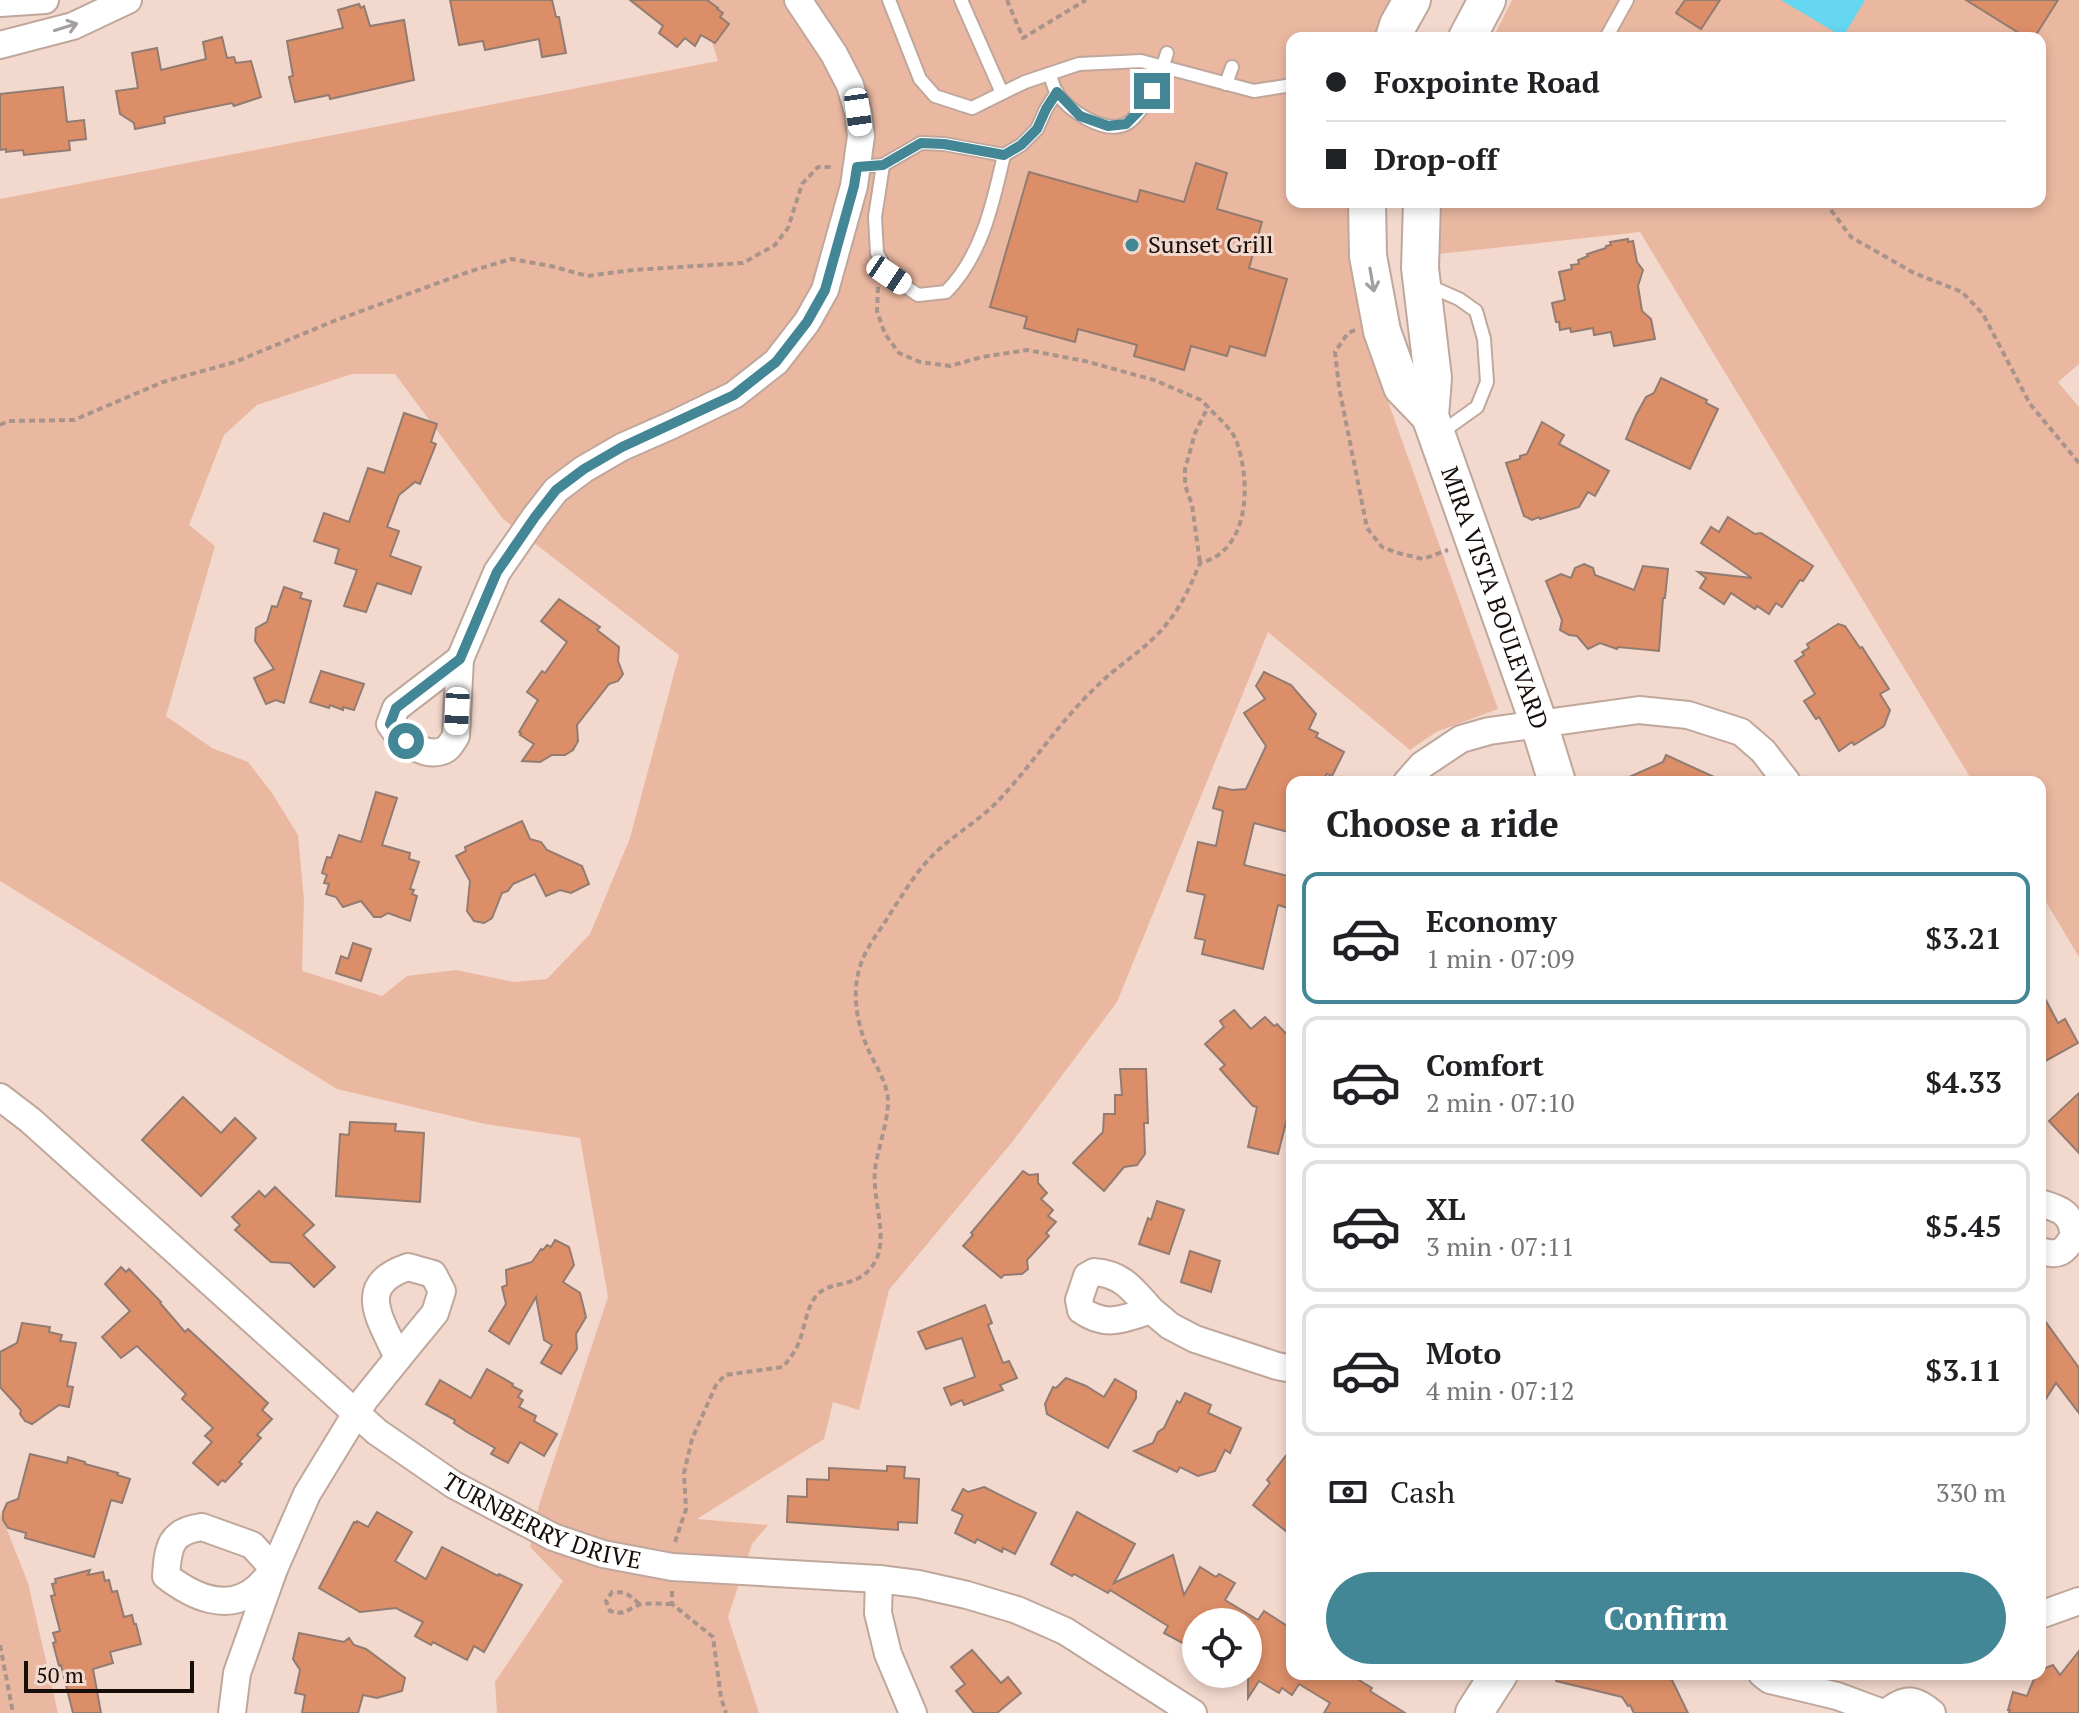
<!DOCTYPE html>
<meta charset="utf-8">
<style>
:root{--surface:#fff;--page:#f2f2f2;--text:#202124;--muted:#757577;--line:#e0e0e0;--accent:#438695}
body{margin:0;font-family:"PT Serif",serif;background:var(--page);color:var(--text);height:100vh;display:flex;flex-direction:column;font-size:30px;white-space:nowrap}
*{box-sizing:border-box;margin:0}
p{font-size:26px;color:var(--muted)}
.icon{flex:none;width:44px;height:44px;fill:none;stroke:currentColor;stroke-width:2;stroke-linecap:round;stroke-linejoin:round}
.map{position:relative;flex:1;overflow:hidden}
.panel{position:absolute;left:1286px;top:776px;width:760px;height:904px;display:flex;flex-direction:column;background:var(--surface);border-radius:16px;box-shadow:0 4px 12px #0003}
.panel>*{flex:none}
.top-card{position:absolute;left:1286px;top:32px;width:760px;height:176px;border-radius:16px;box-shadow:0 4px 12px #0003;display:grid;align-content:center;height:176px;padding:0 40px;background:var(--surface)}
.buttons{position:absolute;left:1182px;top:1608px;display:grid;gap:16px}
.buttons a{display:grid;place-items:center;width:80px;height:80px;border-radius:50%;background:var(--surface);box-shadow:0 4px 12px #0003;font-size:40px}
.scale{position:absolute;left:24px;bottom:20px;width:170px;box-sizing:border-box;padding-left:8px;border:4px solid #170e0a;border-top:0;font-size:22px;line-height:28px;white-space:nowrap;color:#170e0a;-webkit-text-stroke:6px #f3d9cd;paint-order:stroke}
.end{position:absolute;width:36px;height:36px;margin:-18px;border:10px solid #438695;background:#fff;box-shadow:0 0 0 4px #fff}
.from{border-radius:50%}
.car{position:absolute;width:24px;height:48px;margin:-24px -12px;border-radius:10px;box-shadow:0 0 6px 2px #0007;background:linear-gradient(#fff 24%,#345 0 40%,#fff 0 76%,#345 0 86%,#fff 0)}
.top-card b{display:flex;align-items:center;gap:28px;height:76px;font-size:30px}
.top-card b+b{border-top:2px solid var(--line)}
.top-card i{width:20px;height:20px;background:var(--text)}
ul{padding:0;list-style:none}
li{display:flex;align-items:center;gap:24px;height:132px;margin:0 16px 12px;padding:0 24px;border:4px solid var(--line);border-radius:16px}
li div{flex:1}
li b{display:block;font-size:30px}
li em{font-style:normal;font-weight:700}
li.current{border-color:var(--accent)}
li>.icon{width:72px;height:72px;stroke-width:1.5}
h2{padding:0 40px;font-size:36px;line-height:96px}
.pay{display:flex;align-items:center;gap:20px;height:88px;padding:0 40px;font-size:30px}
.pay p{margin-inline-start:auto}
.button{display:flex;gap:16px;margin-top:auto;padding:16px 40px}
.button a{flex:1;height:92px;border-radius:48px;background:var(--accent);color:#fff;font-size:32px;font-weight:700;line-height:92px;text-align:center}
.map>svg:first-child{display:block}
</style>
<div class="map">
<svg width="2079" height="1713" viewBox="0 0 2079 1713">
<rect width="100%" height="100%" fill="#f3d9cd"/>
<!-- green -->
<g fill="#eab8a1" fill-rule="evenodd">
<path d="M698,0H1403L1380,38H1292V202H1361L1369,348L1498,709L1436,732L1410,750L1268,632L1117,1002L1013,1141L889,1290L859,1410L833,1402L824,1439L697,1519L768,1525L752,1544L728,1617L759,1713H497L495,1682L563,1581L530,1547L539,1505L608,1297L580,1138L485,1124L337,1089L0,881V199L718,61ZM352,374H395L503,519L679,655L630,838L590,934L547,979L514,982L456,970L407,976L382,996L302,971L304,900L298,835L272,793L248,762L212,748L166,716L215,546L189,525L224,435L257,405Z"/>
<path d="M1512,0H2079V364L2058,382L2079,407V957L2040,892V782H1973L1640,232L1429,255L1432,202H2040V38H1493Z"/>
<path d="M0,1512L28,1583L58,1713H0Z"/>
</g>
<!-- water -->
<path fill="#65d7f0" d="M1781,0H1865L1843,37Z"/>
<!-- building -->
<g fill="#dc8e68" stroke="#927b71" stroke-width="2">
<path d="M450,0H552L556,17H559L566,53L542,57L539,39L485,50L483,41L459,45Z"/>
<path d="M630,0H707L718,8L717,9L723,13L720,17L729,24L715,43L701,35L695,46L685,38L677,47L659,33L663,26Z"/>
<path d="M1685,0H1720L1701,29L1676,13Z"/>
<path d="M1966,0H2058L2034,38H2027Z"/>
<path d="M359,4L361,8L364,6L370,26L404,20L414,80L330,99L329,95L295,102L289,77L293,76L287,41L343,28L338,10Z"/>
<path d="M222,37L227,58L234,57L236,63L251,61L261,97L234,106L232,103L173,115L164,117L165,123L135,129L134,123L120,114L116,91L138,88L132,53L157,48L161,70L206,59L203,42Z"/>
<path d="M63,87L67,122L84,120L86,139L69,141L70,150L24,155L23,150L6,152V149L0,150V94Z"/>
<path d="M1196,163L1227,173L1217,209L1262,222L1249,268L1287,279L1265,356L1230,346L1227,356L1191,346L1184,370L1134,356L1137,345L1078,329L1075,342L1024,328L1027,317L990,307L1029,172L1137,202L1140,190L1184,202Z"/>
<path d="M1628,239V242L1633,241L1637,262L1643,270L1638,286L1642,311L1651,319L1655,339L1614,346L1611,332L1594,335L1593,328L1571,332L1570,328L1560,330L1559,322H1556L1552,303L1565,300L1559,272L1572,269L1571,265L1579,264L1578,260L1588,256L1587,254L1606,248V246L1611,245L1610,242Z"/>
<path d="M1661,378L1707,400L1706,403L1718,409L1690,469L1626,439L1636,415L1646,397L1654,393Z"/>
<path d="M404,413L437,424L431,442L436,444L420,484L415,482L399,495L387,527L399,531L390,556L421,567L411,594L377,583L366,612L344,606L357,570L335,563L339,549L314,541L324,513L349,522L368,468L384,473Z"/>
<path d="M1542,422L1564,435L1559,444L1609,471L1595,496L1588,492L1579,507L1540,519L1539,517L1532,520L1524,516L1506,463L1520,459V456L1527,454Z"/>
<path d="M1728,517L1755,534L1761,533L1813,566L1803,581L1800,580L1782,607L1776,603L1769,614L1757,606L1755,609L1731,593L1724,604L1700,588L1706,578L1698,572L1752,578L1701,543L1711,527L1719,532Z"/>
<path d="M1584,564L1593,568L1595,575L1634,590L1643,566L1668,569L1665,598H1663L1659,651L1618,647L1617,649L1600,643L1588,649L1577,636L1569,635L1560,630L1562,620L1546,581L1561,574L1571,578L1575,568Z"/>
<path d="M284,587L302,593L300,598L311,601L284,703L276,700L266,704L254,678L274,669L255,641L256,628L267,622L272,606L277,607Z"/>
<path d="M559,599L600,627L597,630L619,647L618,661L623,674L618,681L609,684L577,725L578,741L573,750L565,755H552L540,762L522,761L534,744L520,735L521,733L519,732L538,700L527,692L542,671L545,673L567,642L541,621Z"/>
<path d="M1838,624L1845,626L1860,648L1862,647L1889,689L1880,694L1890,710L1884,726L1854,745L1852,742L1839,751L1819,717L1816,719L1804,701L1815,694L1795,661L1804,655L1802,652L1809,648L1807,644Z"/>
<path d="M321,671L364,684L354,710L343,707V710L330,705L329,708L310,702Z"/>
<path d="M1264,672L1291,685L1316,714L1309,729L1318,733L1316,737L1344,752L1332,776L1327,774L1321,782H1292V833L1254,823L1244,865L1292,877V889L1288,908L1278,905L1263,969L1202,954L1205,940L1195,938L1205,895L1187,891L1198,842L1216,846L1223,811L1213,808L1219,787L1232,790L1246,789L1266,746L1244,713L1265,699L1256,686Z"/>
<path d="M1666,755L1725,782H1618L1663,762Z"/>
<path d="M376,792L397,798L382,845L410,853L409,859L419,862L410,889L414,890L412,894L417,896L410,921L388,913L381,917H374L361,901L343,907L336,897L326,894L329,884L324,883L327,875L322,873L327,857L331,858L339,835L361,842Z"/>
<path d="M522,821L530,839L541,842L547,850L582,866L589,884L571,893L560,890L546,896L535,874L513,884L508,891L502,893L492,918L484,923L474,921L467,911L470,881L456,856L466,851L465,847Z"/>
<path d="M353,943L371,949L361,981L336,973L341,956L348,959Z"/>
<path d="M2040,989L2058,1023L2065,1019L2078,1043L2040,1064Z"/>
<path d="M1234,1010L1251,1029L1265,1017L1274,1026L1277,1024L1292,1040V1120L1287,1119L1278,1154L1248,1147L1257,1107L1253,1106L1220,1069L1225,1065L1205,1044L1224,1027L1220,1021Z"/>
<path d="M1120,1069H1146L1148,1123H1144L1145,1154L1137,1165L1124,1167L1104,1191L1073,1163L1103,1132L1104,1114H1115V1095H1122Z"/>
<path d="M2079,1093V1153L2049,1121Z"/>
<path d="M183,1097L221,1133L235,1118L256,1138L201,1196L142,1140Z"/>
<path d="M350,1122L396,1124L395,1131L424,1133L420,1202L336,1196L340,1134L349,1135Z"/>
<path d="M1023,1171L1029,1175L1038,1174V1183L1047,1193L1041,1199L1053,1210L1048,1216L1056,1222L1046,1233L1049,1236L1027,1260L1028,1269L1022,1274L1004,1275L1001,1278L963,1246L973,1235L971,1233Z"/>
<path d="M275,1187L314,1225L303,1235L335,1267L314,1287L290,1263L271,1262L235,1230L240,1225L232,1217L259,1191L265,1197Z"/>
<path d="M1157,1201L1184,1210L1169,1254L1139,1244L1148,1218L1151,1220Z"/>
<path d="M555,1240L569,1247L574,1265L563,1282L580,1293L586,1317L576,1334L577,1349L561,1374L541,1363L552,1345L544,1340L536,1297L509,1344L489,1331L506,1304L502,1287L507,1285L506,1270L532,1262L541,1249L543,1250L547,1245L551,1247Z"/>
<path d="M1190,1251L1220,1261L1211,1292L1181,1282Z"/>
<path d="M121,1267L126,1272L129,1269L161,1302L160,1303L185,1332L188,1329L268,1403L262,1410L272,1419L257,1435L261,1438L239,1462L242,1464L225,1482L222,1480L218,1485L193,1463L212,1442L205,1436L213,1428L182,1399L186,1394L137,1346L121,1358L102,1337L130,1311L105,1284Z"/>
<path d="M985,1305L992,1323L988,1325L1003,1363L1009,1361L1017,1378L1000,1385L1003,1390L964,1405L962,1400L951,1405L944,1388L975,1377L962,1338L926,1349L918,1332Z"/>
<path d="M2040,1314L2079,1368V1413L2056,1383L2040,1408Z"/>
<path d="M22,1323L50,1327L49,1332L62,1335L60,1341L76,1343L67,1386L73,1387L69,1407L59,1405L32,1424L25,1421L20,1414L21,1410L0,1387V1352L17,1343Z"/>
<path d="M487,1369L513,1384L512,1386L522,1391L518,1397L523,1400L519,1407L536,1416L534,1421L557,1434L544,1456L520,1442L508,1463L491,1454L495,1448L467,1432L454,1423L455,1420L426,1404L440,1380L471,1398Z"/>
<path d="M1066,1378L1086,1386L1104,1397L1115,1379L1136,1391V1398L1108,1448L1047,1414L1045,1404L1053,1387L1056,1388Z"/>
<path d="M1185,1393L1211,1405L1208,1413L1241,1428L1230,1453L1225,1450L1215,1471L1198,1476L1180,1467L1177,1472L1134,1451L1153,1443L1158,1432L1164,1428L1177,1401L1180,1403Z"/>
<path d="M1292,1448V1536L1253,1505L1270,1483L1267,1480Z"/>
<path d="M30,1454L67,1463L68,1457L85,1462V1464L118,1473L117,1475L130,1479L122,1503L111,1500L94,1557L25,1538L26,1533L8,1528L3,1520V1512L7,1503L18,1499Z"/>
<path d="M887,1466L905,1467L904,1478L919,1479L917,1523L898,1522V1530L787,1522L788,1496L807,1497V1479L829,1480V1468L887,1471Z"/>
<path d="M984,1487L1036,1513L1015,1554L1003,1548L1002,1552L977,1539L975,1543L955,1533L963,1515L952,1510L963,1489L968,1492Z"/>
<path d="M377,1512L412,1532L395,1561L426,1579L442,1547L498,1576L499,1574L522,1585L484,1652L474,1646L467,1660L433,1642L431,1645L415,1636L423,1622L396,1608L360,1612L319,1588L354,1522L356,1523L357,1521L368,1527Z"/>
<path d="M1077,1512L1135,1544L1114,1583L1173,1555L1184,1595L1200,1567L1216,1577L1219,1574L1235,1583L1225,1600L1258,1620L1264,1611L1292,1629V1674H1349L1372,1688L1370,1691L1405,1713H1324L1330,1703L1299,1684L1292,1695L1282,1688L1279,1693L1259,1681L1248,1698V1622H1217L1206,1616L1202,1622H1196V1633L1188,1646L1164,1633L1168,1626L1110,1590L1108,1593L1074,1574L1072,1576L1051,1564Z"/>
<path d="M90,1570L88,1575L103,1572L105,1581L109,1580L112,1592L117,1591L124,1617L132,1615L134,1624H136L141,1644L110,1652L113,1663L93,1669L101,1713H73L61,1665L59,1666L53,1643L56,1642L53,1633L60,1631L51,1596L55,1595L52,1584L56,1583L55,1579Z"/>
<path d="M299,1633L344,1642L349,1638L354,1645L366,1649L405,1678L402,1691L377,1698L363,1695L358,1713H302L305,1695L295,1693L300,1670L293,1659Z"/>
<path d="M972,1650L1001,1683L1008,1677L1021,1693L997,1713H974L956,1691L965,1684L951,1667Z"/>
<path d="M2079,1651V1713H2009L2010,1710H2008L2013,1692L2027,1696L2036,1674H2040V1670L2053,1665L2060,1675Z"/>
<path d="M1557,1674H1669L1688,1713H1634L1630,1705L1628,1706L1622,1697L1556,1681Z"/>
</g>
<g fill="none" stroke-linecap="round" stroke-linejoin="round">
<defs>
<g id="lane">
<path d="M889,0L920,79L935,96L972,108L1025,82L1079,64L1141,61L1254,91L1292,85"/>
<path d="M961,0L1002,93"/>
<path d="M1606,38L1627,0"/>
<path d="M1049,74C1052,79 1053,86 1056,92C1068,110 1104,135 1126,124C1144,115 1162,71 1167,53"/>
<path d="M1226,84L1232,67"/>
<path d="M883,165L875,217L877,253L889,275L918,295L946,292C982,256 993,203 1004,155"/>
<path d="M857,167L883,165L921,143L944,144L1004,155L1021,145L1037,129L1046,109L1057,92"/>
<path d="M1427,285L1459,299L1476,311L1484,339L1487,382L1477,407L1439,434"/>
</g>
<g id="street">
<path d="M0,3L45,0"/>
<path d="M0,45L73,26L128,0"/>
<path d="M460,659L497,572L535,517L556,490L584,469L622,447L672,425L734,395L776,362L807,322L825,290L854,186L861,136L858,112L850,85L834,54L798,0"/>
<path d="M460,659L456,736C452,742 449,749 442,751C423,758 399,738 390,724L396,708Z"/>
<path d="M1407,782L1422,765L1461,739L1489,731L1639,710L1688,715L1741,732L1763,751L1787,782"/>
<path id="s1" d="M0,1097L30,1120L377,1432L454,1485L553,1537L603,1554L672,1567L879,1579L918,1584L967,1595L1017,1610L1065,1631L1193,1713"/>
<path d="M2040,1203C2062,1210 2071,1212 2074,1236C2063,1253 2060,1256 2040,1251"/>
<path d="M408,1267L433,1274L442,1291L435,1313L398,1358C382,1321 353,1285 408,1267Z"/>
<path d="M1094,1272C1123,1274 1133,1290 1151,1310C1124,1319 1106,1328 1081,1310L1079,1300L1087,1276Z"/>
<path d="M1151,1310L1170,1326L1195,1339L1277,1366L1292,1369"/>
<path d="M202,1527L252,1545L274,1569C269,1575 263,1583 257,1588C228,1614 192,1596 166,1576C168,1547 170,1531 202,1527Z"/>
<path d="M879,1579L878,1613L888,1654L913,1713"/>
<path d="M2040,1615L2079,1601"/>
<path d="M1762,1674L1770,1680L1837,1696L1883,1713"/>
<path d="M232,1713L237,1673L274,1569L307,1494L365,1399L398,1358"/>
<path d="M1886,1713C1904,1698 1913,1697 1932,1713"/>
</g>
<g id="secondary">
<path d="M1394,38L1398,25L1412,0"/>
<path d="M1467,38L1487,0"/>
<path d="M1367,202L1368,256L1382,331L1402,387L1430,416"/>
<path id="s2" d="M1422,202L1420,268L1433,378L1430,416L1539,724L1557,782"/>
<path d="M1474,1713L1499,1674"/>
</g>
</defs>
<!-- lane casing -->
<use href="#lane" stroke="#bfa79c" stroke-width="16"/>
<!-- street casing -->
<use href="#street" stroke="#bfa79c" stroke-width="30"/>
<!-- secondary casing -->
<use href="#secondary" stroke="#bfa79c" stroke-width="40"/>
<!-- path -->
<g stroke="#a8948a" stroke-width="4" stroke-dasharray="6 4" stroke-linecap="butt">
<path d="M1007,0L1023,38L1086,0"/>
<path d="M1825,202L1851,237L1914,273L1962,292L1983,314L2030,404L2079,463"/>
<path d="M878,287L877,311L885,334L899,353L920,362L950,366L982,357L1027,350L1085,361L1154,380L1201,400L1208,407L1195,433L1185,469V485L1192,505L1200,563"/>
<path d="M1355,330L1348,333L1335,352L1339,387L1367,528L1382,547L1398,553L1423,559L1448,550"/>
<path d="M0,425L8,421L74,420L163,382L235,362L334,321L468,272L511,259L551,266L587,276L633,270L743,263L775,245L788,228L802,184L818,167H834"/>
<path d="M675,1542L686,1509L684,1473L692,1439L716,1385L725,1375L783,1367C789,1359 796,1351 799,1342C805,1327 806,1309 816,1296C831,1278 860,1291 876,1260C888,1235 872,1198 875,1170C877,1149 892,1112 887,1093C884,1077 874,1063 868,1049C854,1017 850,981 867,950C874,937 883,926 890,914C903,894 916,872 933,855C953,835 979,821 998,801C1033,764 1060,721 1097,686C1118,665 1146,649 1165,626C1181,607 1191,585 1200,563C1251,551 1251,480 1236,440C1231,428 1217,417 1208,407"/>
<path d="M672,1591V1604L713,1637L721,1698L726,1713"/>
<path d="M639,1604C631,1595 624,1591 612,1592L606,1601L610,1611C628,1617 628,1606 643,1604C653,1603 663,1604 672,1604"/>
<path d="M0,1645L13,1713"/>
</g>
<!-- lane -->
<use href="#lane" stroke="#fff" stroke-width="12"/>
<!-- street -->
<use href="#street" stroke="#fff" stroke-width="26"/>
<!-- secondary -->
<use href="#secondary" stroke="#fff" stroke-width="36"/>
</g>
<!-- one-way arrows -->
<defs><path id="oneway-shaft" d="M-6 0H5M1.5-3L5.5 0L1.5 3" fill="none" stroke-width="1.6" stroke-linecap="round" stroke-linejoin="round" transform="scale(2)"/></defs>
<g stroke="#a29f9d">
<use href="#oneway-shaft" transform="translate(66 27) rotate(-17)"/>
<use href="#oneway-shaft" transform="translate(1372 280) rotate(80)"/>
</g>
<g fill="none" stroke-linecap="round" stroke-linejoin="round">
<!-- route -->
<path stroke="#438695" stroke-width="10" d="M406,741L397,734L390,724L396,708L460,659L497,572L535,517L556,490L584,469L622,447L734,395L776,362L807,322L825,290L854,186L857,167L883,165L921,143L944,144L1004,155L1021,145L1037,129L1046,109L1057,92L1080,116L1108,126L1126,124L1141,109L1152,91"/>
</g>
<!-- markers -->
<circle fill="#438695" stroke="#f3d9cd" stroke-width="3" cx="1132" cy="245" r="8"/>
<g text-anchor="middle" stroke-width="6" stroke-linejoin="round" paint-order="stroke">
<!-- poi labels -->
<g font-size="24" fill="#170e0a" stroke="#f3d9cd" text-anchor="start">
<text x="1148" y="253">Sunset Grill</text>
</g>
<!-- street labels -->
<g font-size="24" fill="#170e0a" stroke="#f3d9cd">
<text dy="8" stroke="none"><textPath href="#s2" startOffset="408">MIRA VISTA BOULEVARD</textPath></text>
<text dy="8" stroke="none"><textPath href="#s1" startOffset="694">TURNBERRY DRIVE</textPath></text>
</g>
</g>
</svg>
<div class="buttons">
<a><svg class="icon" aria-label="locate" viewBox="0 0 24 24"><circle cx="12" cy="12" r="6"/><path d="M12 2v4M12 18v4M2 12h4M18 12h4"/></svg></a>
</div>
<div class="scale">50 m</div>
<i class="end from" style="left:406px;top:741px"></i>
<i class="end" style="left:1152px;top:91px"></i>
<i class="car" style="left:858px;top:112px;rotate:172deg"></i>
<i class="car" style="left:889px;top:275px;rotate:124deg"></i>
<i class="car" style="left:457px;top:711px;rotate:183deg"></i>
<div class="top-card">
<b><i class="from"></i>Foxpointe Road</b>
<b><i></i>Drop-off</b>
</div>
<section class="panel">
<h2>Choose a ride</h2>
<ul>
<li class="current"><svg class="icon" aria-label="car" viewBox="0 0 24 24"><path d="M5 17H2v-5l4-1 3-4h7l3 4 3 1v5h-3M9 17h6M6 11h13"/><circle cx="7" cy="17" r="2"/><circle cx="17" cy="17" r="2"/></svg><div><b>Economy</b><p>1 min · 07:09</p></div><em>$3.21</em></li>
<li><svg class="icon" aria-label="car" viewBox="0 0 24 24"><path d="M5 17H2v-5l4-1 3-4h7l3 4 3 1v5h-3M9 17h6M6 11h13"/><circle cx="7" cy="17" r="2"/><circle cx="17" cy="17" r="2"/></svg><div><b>Comfort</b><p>2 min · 07:10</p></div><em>$4.33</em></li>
<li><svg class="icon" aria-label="car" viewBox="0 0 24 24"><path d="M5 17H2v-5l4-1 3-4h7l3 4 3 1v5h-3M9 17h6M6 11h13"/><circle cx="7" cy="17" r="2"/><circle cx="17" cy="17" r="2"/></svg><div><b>XL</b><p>3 min · 07:11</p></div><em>$5.45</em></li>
<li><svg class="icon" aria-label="car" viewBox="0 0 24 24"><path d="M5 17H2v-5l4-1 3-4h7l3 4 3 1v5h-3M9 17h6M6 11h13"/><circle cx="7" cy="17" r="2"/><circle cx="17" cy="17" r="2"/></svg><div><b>Moto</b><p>4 min · 07:12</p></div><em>$3.11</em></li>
</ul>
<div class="pay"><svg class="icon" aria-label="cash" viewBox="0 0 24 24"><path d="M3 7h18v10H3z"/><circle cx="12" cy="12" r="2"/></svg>Cash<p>330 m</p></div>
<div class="button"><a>Confirm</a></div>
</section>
</div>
